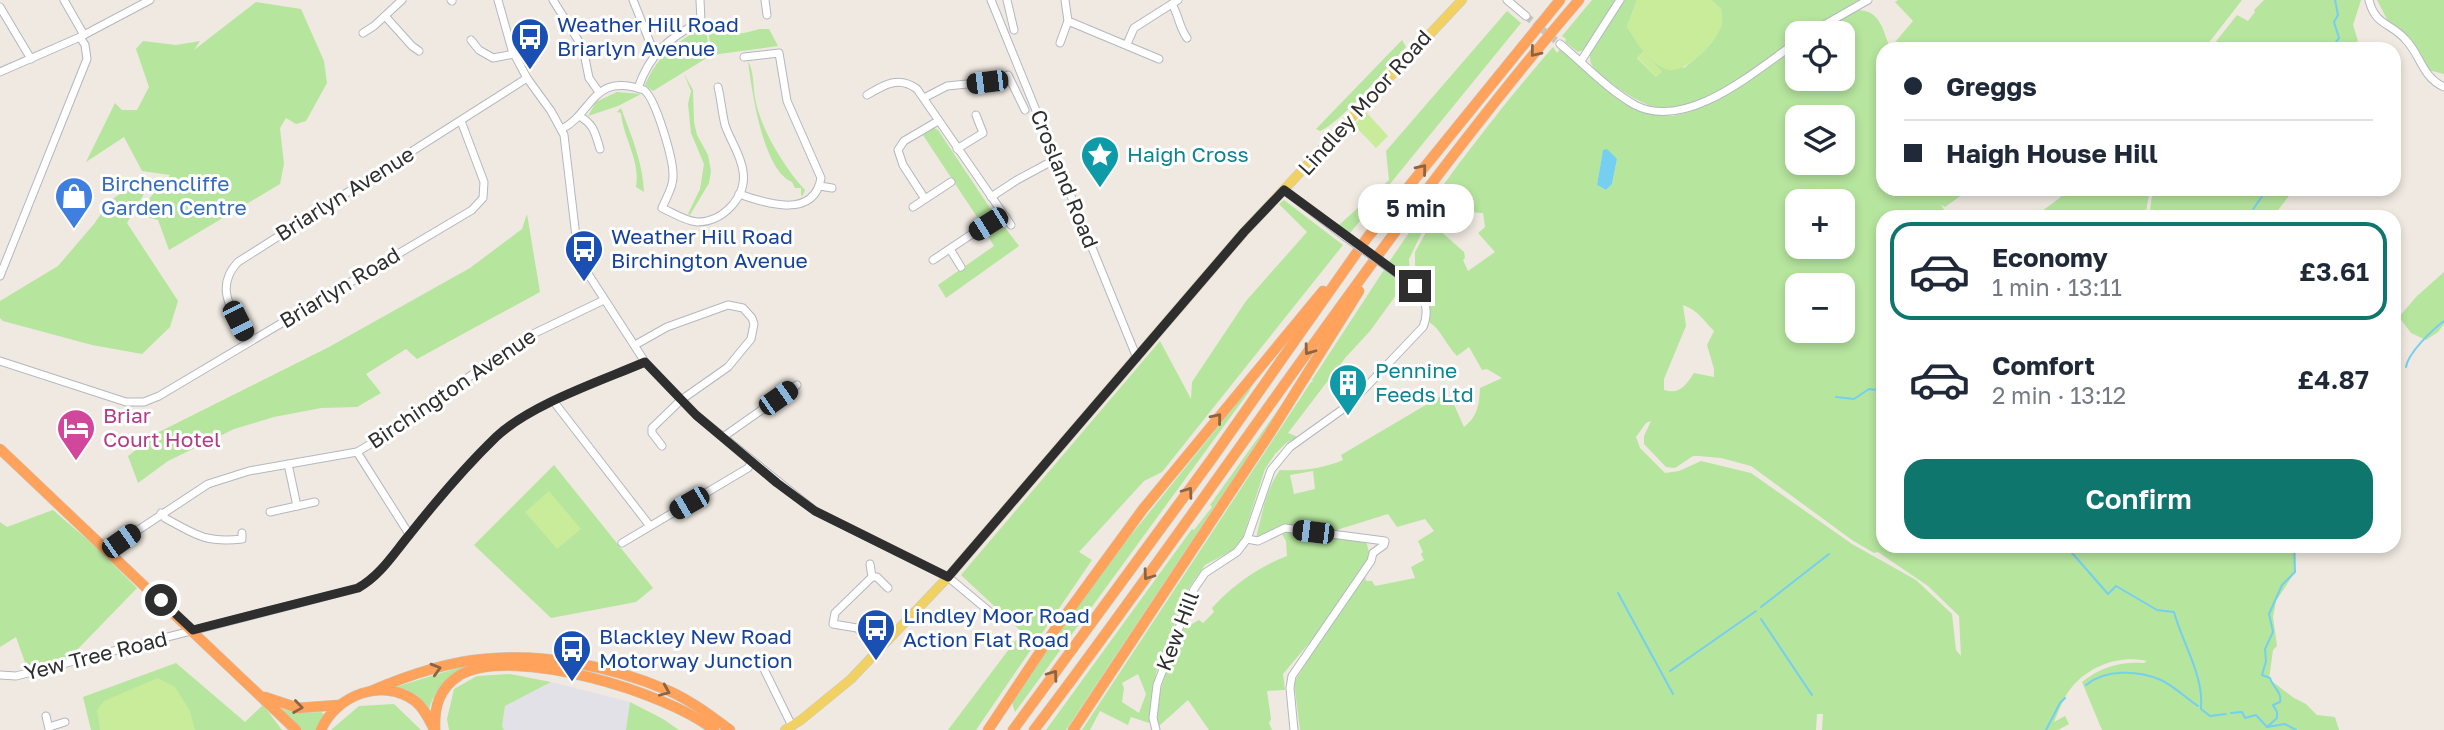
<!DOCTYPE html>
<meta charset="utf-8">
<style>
:root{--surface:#fff;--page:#f6f6f7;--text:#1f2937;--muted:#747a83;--line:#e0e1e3;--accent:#0f766e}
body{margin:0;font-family:"Golos Text",sans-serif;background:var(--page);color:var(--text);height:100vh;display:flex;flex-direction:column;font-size:26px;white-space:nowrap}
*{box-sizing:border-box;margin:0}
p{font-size:23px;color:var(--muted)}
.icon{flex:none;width:38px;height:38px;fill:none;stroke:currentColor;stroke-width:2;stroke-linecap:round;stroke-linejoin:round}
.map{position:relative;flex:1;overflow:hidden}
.sheet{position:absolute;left:1876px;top:210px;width:525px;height:343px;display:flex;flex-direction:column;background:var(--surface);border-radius:21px;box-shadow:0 4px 10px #0003}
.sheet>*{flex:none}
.banner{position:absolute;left:1876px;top:42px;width:525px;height:154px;border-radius:21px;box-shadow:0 4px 10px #0003;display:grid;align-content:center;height:154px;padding:0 28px;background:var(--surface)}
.buttons{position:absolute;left:1785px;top:21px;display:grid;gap:14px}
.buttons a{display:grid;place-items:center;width:70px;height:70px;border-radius:14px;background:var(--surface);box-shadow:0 4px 10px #0003;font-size:35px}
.end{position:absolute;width:32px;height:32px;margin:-16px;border:9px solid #2e2e2e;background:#fff;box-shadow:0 0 0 4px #fff}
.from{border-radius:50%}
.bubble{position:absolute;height:49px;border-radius:21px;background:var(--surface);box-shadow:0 4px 10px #0003;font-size:23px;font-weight:600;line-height:49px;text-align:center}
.car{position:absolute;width:21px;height:42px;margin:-21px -10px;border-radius:9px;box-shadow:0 0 5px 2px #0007;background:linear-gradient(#222 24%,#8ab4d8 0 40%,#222 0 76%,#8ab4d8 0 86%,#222 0)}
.banner b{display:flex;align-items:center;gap:24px;height:66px;font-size:26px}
.banner b+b{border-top:2px solid var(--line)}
.banner i{width:18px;height:18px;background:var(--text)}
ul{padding:12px 0 0;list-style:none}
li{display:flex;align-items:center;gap:21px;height:98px;margin:0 14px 10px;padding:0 14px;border:4px solid transparent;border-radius:21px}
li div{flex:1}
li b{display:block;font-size:26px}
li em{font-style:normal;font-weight:600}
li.on{border-color:var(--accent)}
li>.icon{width:63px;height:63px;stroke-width:1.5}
.action{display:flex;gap:14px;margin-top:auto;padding:14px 28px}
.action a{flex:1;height:80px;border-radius:21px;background:var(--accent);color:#fff;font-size:28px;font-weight:600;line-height:80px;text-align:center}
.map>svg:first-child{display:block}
</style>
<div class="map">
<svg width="2444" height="730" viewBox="0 0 2444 730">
<rect width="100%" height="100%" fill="#efe9e1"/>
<!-- industrial -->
<path fill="#e3e1e8" d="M551,682L630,702L626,730H504L502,726L505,706Z"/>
<!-- green -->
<g fill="#b6e59e" fill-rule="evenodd">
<path d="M1592,0H1617L1583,50L1578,52L1565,42L1566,39L1562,36Z"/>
<path d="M1624,0H1637L1627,27L1684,68C1704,52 1724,37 1721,9L1711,0H1861L1805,33H1797V38C1768,58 1726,92 1694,104C1660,118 1632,99 1606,79C1600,75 1590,67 1590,59C1588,45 1616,13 1624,0ZM1643,52L1661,71L1656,77L1637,58Z"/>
<path d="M1898,0H2242L2204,49L2183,45L2178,49H1883V189H1970L1945,207L1941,205L1945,211L1961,217H1883V546H2296L2295,572L2276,601L2273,617L2277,646L2273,650L2269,679L2294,698L2306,704L2317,715L2335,717L2339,730H2102L2082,682C2101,667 2120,661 2144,663L2147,661C2121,655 2090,665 2072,687C2064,696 2059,710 2054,722L2065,716L2069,724L2058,730H1822L1823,714H1817L1816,730H1300L1294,682L1361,577L1365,575L1366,581H1372L1375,586L1415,578L1411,567L1424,560L1421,554L1423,552L1418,541L1434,531L1425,519L1397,527L1388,514L1330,532L1283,524L1256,538C1262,514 1266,489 1280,470C1303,471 1321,469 1343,460L1341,455L1441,396L1446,404L1452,400L1464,427C1478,416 1479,405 1480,388L1502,378L1487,369L1482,370L1469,347L1457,356C1445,344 1441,329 1429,322C1435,294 1419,296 1414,276L1421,278L1415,275V252L1429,227L1437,228L1464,252L1465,258L1463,260L1468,271L1495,252L1478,233L1485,227L1483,213C1466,213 1436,208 1424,221L1426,224L1409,259L1410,277L1389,262C1440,187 1494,115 1553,47L1557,53L1560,49L1630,106L1654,114L1673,116L1690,112L1710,102L1797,45V79H1843V33H1815L1857,10C1881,10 1883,31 1890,48L1913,21L1895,2ZM1797,117H1843V163H1797ZM1603,151L1617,159L1612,184L1606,190L1597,185ZM1797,201H1843V247H1797ZM1797,285H1843V331H1797ZM1683,305C1698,310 1704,321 1714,331L1707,345L1714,369V377L1694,373C1686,385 1680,395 1664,390V379L1686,326ZM1651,421L1644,436V444L1666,467L1675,468L1693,456H1699L1721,458L1751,466L1852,540L1874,553L1878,552L1928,586L1959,616L1961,656L1956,650L1952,614L1916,580L1852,544L1751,473L1701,461L1679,471L1665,473L1640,448L1636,437L1646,423ZM1313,471L1315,489L1294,494L1290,475Z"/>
<path d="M2264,0H2361L2353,25L2358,41L2342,49H2220L2214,44L2237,15L2248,21L2255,12L2254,10Z"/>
<path d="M2377,0H2444V74L2428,70L2412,40L2390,25Z"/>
<path d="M256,2L301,9L324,61L327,83L306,121L296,124L286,118L280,128L284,164L280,184L169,250L158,220L146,217L147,201L170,175L142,171L124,137L86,162L115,103L122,110H137L149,87L136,49L143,41L176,45L200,41L194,50Z"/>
<path d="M1507,11L1521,23L1350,233L1339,225L1389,180L1386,151Z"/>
<path d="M701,28L706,29L710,56L653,91L645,85C657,56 675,44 701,28Z"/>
<path d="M759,29H769L778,46L712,55L708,30C721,37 745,34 759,29Z"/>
<path d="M1402,40L1406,47C1387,67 1342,122 1320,131L1316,129Z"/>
<path d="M748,61C754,72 753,85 755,98C760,128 784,167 805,190L803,195L801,196V188H795L792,182C763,170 752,92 748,61Z"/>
<path d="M684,74L693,90L694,122L697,135L708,155L711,171L709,183L690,215L688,214L700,189L704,164L691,133L688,104L691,91Z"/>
<path d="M617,92L641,94L618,106L588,116L596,102Z"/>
<path d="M621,108C631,135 643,163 644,192L636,187C641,162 623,137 621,113L617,112Z"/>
<path d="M934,128L938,130L992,211L991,216L981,223L923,135Z"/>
<path d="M144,177L148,187L127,223L178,301L170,327L142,354L92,345L3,321L0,318V301L58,266L94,224L110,201Z"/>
<path d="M2058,189H2150L2145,217H2008H2029L2038,214L2061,197Z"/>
<path d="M2153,189H2294L2273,217H2149Z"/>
<path d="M1284,200L1343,245L1162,472L1144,481L1079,552L1092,560L976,730H948L1022,632L961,575L1160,341L1191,399L1192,382L1246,301L1307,232L1279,204Z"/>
<path d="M527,214L540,292L417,359L406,349L366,374L381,393L357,407L321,408L274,417L234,429L168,461L138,483L128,456L159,432L329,347L470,268L522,229Z"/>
<path d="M998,223L1003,225L1019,246L946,298L938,285L994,246L985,231Z"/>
<path d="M1384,270L1404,284L1370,331L1346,357L1288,433L1298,437L1286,443L1275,454L1265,469L1242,540L1233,550L1205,565L1190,586L1156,673L1149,723L1131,717L1128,725L1100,711L1090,730H1082L1311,382H1313L1312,380ZM1138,674L1146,694L1139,713L1122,702L1124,688L1122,683Z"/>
<path d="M2444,272V324L2438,332L2426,340L2411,333L2399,317L2416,297Z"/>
<path d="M1255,381L1248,393L1015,712L1012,703L1068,618L1115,555Z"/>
<path d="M1295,386L1066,730H1046L1192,529L1194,530L1212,507L1210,505Z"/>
<path d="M554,465L653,588L636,602L551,618L474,545Z"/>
<path d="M53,510L97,548L137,588L75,652V655L27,668L16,637L0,647V522L7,527Z"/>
<path d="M1286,531L1366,541L1370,556L1320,630L1283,674L1285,690L1267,691L1271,719L1269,723L1272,730H1209L1188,700L1159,726C1151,702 1174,652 1183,629L1199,620L1203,623L1214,612L1212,608C1232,586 1258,567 1287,556L1286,541L1281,532Z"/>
<path d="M176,663L245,722L263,705L282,730H91L83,697Z"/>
<path d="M464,666L463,669C446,679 433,691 429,711L392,688Z"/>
<path d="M510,674L551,682L505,706L502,726L504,730H449L447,719L454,689L477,676Z"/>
<path d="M630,702L663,719L679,730H626Z"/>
<path d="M394,704L421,730H331L359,706Z"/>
<path d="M278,708L300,713L321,712L325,715L317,730H301Z"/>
</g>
<!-- pitch -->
<g fill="#c9ec9a">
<path d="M1637,0H1711L1721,9C1722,14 1723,20 1722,25C1717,41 1687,73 1669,70C1649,65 1637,43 1627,27Z"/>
<path d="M1643,52L1662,72L1656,77L1637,57Z"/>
<path d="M1366,112L1388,136L1376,148L1354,125Z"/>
<path d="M549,491L581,529L557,549L525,512Z"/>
<path d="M158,678L175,687L190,711L195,730H100L97,710L104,701Z"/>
</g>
<!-- water -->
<path fill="#75cff0" d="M1607,149L1617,159L1612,184L1606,190L1597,185L1603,150Z"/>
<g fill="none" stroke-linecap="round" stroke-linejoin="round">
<!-- stream -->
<g stroke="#75cff0" stroke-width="2">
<path d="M2331,49L2339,38L2334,22L2338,15L2335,0"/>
<path d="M2251,217L2252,211L2267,189"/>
<path d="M2406,367C2408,353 2432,330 2444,321"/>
<path d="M1836,397L1854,399L1869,389L1883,391"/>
<path d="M2066,546L2108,594L2116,586L2157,610L2174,612C2183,645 2204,675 2201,709L2210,716L2226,714"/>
<path d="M1618,593L1673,694"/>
<path d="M1761,607L1829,554"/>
<path d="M1761,619L1812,695"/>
<path d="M1670,671L1756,611"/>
<path d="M2086,685C2105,669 2138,670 2161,680C2174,686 2186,698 2198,706"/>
<path d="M2231,713L2242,712L2245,718L2256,715L2267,727L2285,724L2296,730"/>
<path d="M2267,727L2277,718V712L2273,705L2280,702C2282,691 2273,688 2270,678L2262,675L2266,661L2265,649L2273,632L2269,614L2282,585L2295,572L2294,546"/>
<path d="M2046,730L2060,703L2065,698"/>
</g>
<!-- minor-tunnel -->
<path stroke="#c8c4bd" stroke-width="7" stroke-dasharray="7 3.5" stroke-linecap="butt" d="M1526,16L1560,44"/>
<defs>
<g id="minor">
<path d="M64,0L84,35"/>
<path d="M451,0L452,1"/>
<path d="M498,0L512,50L527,78L551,111L564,135L577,245L583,266L645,362L696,415L815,511L948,577L996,617"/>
<path d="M553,0L578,40L584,53L589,78L599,92"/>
<path d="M633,0L655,55"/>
<path d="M765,0L767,15"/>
<path d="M991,0L1137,358"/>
<path d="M1007,0L1014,30"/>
<path d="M1065,0L1068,21L1159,59"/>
<path d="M1507,0L1526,16"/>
<path d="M2369,0C2375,26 2392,23 2406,40C2421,56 2422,77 2444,87"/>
<path d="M1172,4C1179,16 1179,27 1187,38"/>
<path d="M0,7L31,59"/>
<path d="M385,16L412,46L419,51"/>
<path d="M701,21L713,26"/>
<path d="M363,33L374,26L402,0"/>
<path d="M1810,33L1868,0"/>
<path d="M471,40L479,50L493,58L514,54"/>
<path d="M1060,43L1068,21"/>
<path d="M1127,44L1134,28L1178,0"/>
<path d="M1560,44C1584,64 1608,90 1635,105C1687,132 1756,70 1797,42"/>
<path d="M1581,61L1620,0"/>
<path d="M0,72L80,37L150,0"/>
<path d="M638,88C650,53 669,38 701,21L700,0"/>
<path d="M867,95C885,84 899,76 917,89L1011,225"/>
<path d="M924,98L947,86L987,82L1008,75L1025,110"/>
<path d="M579,116C594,124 595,133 600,149"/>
<path d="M562,129C594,112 592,72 644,90C656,99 674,161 673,177C673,188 666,198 662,208C673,213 685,221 697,222C723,222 747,197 743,171C741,155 730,140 725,125C722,113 721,99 718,87"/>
<path d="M957,149L983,133L976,115"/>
<path d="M820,186L832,188"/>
<path d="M1284,190L1344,236"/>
<path d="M739,194C767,204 814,219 821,178L787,101L779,53L744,57"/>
<path d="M991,197L1017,180L1056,159"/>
<path d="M925,199L903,165L898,150L904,141L938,121"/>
<path d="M913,207L951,182"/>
<path d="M950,249L961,267"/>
<path d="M933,260L1002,214"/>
<path d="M0,276L87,59L85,45L80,37"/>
<path d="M249,342C235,314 212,289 238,262L527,78"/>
<path d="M635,345L667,327L728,305L743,308L752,318L754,324L751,339L728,367L681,400L652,428V433L662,446"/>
<path d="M0,361L126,402H144L159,396L472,210L483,198L484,182L461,121"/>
<path d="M554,402L650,526"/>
<path d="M723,437L797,385"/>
<path d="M357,452L409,534"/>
<path d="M288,464L297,506"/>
<path d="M270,512L315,502"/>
<path d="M161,513L165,518C196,535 206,543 242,539V533"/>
<path d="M1247,539L1258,541L1285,528L1385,541L1384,545L1373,553L1371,561L1292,676L1290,688L1294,730"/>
<path d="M622,543L748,468L752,461"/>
<path d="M108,550L208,484L249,471L357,452L399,427L498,356L535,333L604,300"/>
<path d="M870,564L872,577"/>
<path d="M880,648L857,628L833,624L835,613L872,577H877L888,588"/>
<path d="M758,657L792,726"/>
<path d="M0,675L16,676L358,588C381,575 394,553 410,534C437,500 465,467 496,437C531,404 601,381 645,362"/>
<path d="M46,716L49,729"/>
<path d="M49,727L65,722"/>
<path d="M1156,730L1153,718L1157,685L1194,589L1205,573L1237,552L1247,539L1271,470L1290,447L1350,404L1423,327C1434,300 1415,287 1396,273"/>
</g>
<path id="major" d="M785,730L801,720L851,679L948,577L1244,232L1462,0"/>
<g id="highway">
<path d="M0,449L296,730"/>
<path d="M371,691C406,676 446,662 484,659C544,653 611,666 667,690C690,700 710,715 730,730"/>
<path d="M265,697L298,708L339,705"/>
<path d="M321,730C336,695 383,677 415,701C424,708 429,719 434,729"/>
<path d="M435,730C434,707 439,688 460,675C513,645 669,693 714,730"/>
<path d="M988,730L1054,631L1143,509L1323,291"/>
<path d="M1013,730L1211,460L1367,238L1560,0"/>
<path d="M1034,730C1218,488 1381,231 1579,0"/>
<path d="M1073,730L1270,433L1359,291"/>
</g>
</defs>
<!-- minor casing -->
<use href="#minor" stroke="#b4b7c1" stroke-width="9"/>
<!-- major casing -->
<use href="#major" stroke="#c9c9c9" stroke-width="10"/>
<!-- highway casing -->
<use href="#highway" stroke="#c9c9c9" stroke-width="11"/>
<!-- minor -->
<use href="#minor" stroke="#fff" stroke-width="7"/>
<!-- major -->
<use href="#major" stroke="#f2d163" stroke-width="9"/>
<!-- highway -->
<use href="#highway" stroke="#ffa35c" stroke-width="10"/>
<defs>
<path id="minor-bridge" d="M1344,236L1396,273"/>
</defs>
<!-- minor-bridge casing -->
<use href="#minor-bridge" stroke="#b4b7c1" stroke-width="9" stroke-linecap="butt"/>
<!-- minor-bridge -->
<use href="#minor-bridge" stroke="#fff" stroke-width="7"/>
</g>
<!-- one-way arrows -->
<defs><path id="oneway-chevron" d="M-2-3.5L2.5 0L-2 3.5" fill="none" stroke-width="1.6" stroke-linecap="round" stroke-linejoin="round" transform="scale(1.75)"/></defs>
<g stroke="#8c6343">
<use href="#oneway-chevron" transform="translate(1535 52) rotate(129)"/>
<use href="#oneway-chevron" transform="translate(1422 169) rotate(-51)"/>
<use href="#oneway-chevron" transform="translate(1309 350) rotate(126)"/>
<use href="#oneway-chevron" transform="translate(1217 418) rotate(-51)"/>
<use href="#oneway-chevron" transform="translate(1188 492) rotate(-54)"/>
<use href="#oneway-chevron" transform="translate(1148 575) rotate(126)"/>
<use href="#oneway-chevron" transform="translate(436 669) rotate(-16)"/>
<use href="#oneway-chevron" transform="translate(1053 675) rotate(-54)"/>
<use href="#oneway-chevron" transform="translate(665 691) rotate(23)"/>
<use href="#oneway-chevron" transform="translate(298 707) rotate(8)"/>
</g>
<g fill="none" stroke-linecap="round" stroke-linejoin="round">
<!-- route -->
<path stroke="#2e2e2e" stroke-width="9" d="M161,600L193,630L358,588C381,575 394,553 410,534C437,500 465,467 496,437C531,404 601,381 645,362L696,415L777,483L815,511L948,577L1244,232L1284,190L1415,286"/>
</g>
<!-- icons -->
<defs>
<symbol id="bus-pin" viewBox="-11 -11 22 30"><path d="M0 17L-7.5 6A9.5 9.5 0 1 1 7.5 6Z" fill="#1a4fb4" stroke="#fff"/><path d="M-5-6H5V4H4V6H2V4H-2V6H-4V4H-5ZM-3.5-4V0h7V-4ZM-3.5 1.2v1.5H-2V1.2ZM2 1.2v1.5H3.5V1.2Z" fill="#fff"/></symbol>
<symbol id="sight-pin" viewBox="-11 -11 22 30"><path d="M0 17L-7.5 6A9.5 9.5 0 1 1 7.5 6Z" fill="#0f9aa8" stroke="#fff"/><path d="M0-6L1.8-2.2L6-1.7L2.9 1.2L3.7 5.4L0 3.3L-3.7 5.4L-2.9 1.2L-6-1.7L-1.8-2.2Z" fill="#fff"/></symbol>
<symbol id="shop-pin" viewBox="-11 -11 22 30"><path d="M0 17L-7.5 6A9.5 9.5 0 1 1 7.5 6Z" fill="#3f7fe0" stroke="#fff"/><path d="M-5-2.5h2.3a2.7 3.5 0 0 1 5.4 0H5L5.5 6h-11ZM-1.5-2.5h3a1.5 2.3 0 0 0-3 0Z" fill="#fff"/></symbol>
<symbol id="building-pin" viewBox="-11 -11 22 30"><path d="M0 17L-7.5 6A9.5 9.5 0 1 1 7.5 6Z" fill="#0f9aa8" stroke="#fff"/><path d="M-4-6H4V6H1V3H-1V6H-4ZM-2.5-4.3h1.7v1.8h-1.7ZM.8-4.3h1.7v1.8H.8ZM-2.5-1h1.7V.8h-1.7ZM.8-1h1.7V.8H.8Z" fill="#fff"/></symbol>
<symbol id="hotel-pin" viewBox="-11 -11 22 30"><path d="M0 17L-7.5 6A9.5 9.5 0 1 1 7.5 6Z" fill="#d1479c" stroke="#fff"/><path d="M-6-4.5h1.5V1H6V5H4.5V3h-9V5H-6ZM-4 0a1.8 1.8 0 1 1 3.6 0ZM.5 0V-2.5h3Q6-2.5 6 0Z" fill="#fff"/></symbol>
</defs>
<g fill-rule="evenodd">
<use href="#bus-pin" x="508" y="15" width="44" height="60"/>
<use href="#sight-pin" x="1078" y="133" width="44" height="60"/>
<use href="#shop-pin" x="52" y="174" width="44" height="60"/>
<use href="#bus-pin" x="562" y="227" width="44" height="60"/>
<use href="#building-pin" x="1326" y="361" width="44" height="60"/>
<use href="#hotel-pin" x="54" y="406" width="44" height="60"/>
<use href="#bus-pin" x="854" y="606" width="44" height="60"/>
<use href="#bus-pin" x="550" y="627" width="44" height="60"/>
</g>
<g text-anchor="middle" stroke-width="6" stroke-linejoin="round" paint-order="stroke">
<!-- transit labels -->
<g font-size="21" fill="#164399" stroke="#fff" text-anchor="start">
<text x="557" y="32">Weather Hill Road<tspan x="557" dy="24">Briarlyn Avenue</tspan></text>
<text x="611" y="244">Weather Hill Road<tspan x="611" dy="24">Birchington Avenue</tspan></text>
<text x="903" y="623">Lindley Moor Road<tspan x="903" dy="24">Action Flat Road</tspan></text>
<text x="599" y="644">Blackley New Road<tspan x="599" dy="24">Motorway Junction</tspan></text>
</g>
<!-- street labels -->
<g font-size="21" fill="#2e2e2e" stroke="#fff">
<text transform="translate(1365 103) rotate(-48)" y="7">Lindley Moor Road</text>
<text transform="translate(1064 179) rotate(68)" y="7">Crosland Road</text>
<text transform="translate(345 194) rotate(-32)" y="7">Briarlyn Avenue</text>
<text transform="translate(340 288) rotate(-31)" y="7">Briarlyn Road</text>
<text transform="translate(452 389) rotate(-34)" y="7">Birchington Avenue</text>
<text transform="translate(1178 631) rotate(-69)" y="7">Kew Hill</text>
<text transform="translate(96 656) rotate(-14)" y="7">Yew Tree Road</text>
</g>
<!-- culture labels -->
<g font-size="21" fill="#0d838f" stroke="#fff" text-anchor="start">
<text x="1127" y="162">Haigh Cross</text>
<text x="1375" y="378">Pennine<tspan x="1375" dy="24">Feeds Ltd</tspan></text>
</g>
<!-- shop labels -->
<g font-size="21" fill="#366cbe" stroke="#fff" text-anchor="start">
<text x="101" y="191">Birchencliffe<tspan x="101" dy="24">Garden Centre</tspan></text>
</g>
<!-- hotel labels -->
<g font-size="21" fill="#b23c85" stroke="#fff" text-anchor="start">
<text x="103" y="423">Briar<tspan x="103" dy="24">Court Hotel</tspan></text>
</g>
</g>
</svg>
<div class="buttons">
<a><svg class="icon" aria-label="locate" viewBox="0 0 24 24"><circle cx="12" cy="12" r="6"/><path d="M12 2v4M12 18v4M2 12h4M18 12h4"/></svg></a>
<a><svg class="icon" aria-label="layers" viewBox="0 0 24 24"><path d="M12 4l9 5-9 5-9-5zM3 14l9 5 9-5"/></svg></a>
<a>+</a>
<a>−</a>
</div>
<i class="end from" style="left:161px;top:600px"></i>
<i class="end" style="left:1415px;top:286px"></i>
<div class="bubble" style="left:1358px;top:184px;width:116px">5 min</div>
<i class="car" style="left:987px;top:82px;rotate:263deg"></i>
<i class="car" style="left:988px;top:224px;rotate:238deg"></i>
<i class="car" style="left:238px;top:321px;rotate:153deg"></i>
<i class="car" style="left:778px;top:398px;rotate:55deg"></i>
<i class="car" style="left:689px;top:503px;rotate:240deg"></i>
<i class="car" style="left:1313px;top:532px;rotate:277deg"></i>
<i class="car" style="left:121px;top:541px;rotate:55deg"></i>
<div class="banner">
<b><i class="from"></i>Greggs</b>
<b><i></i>Haigh House Hill</b>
</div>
<section class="sheet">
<ul>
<li class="on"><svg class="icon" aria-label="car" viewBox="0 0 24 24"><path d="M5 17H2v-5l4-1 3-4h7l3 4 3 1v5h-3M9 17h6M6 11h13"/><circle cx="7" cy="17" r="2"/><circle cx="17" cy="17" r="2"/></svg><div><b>Economy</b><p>1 min · 13:11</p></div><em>£3.61</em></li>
<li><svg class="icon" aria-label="car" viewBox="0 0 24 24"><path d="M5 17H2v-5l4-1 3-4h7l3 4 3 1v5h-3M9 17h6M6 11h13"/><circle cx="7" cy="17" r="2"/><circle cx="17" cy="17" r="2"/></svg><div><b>Comfort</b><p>2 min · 13:12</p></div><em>£4.87</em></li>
</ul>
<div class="action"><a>Confirm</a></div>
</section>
</div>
